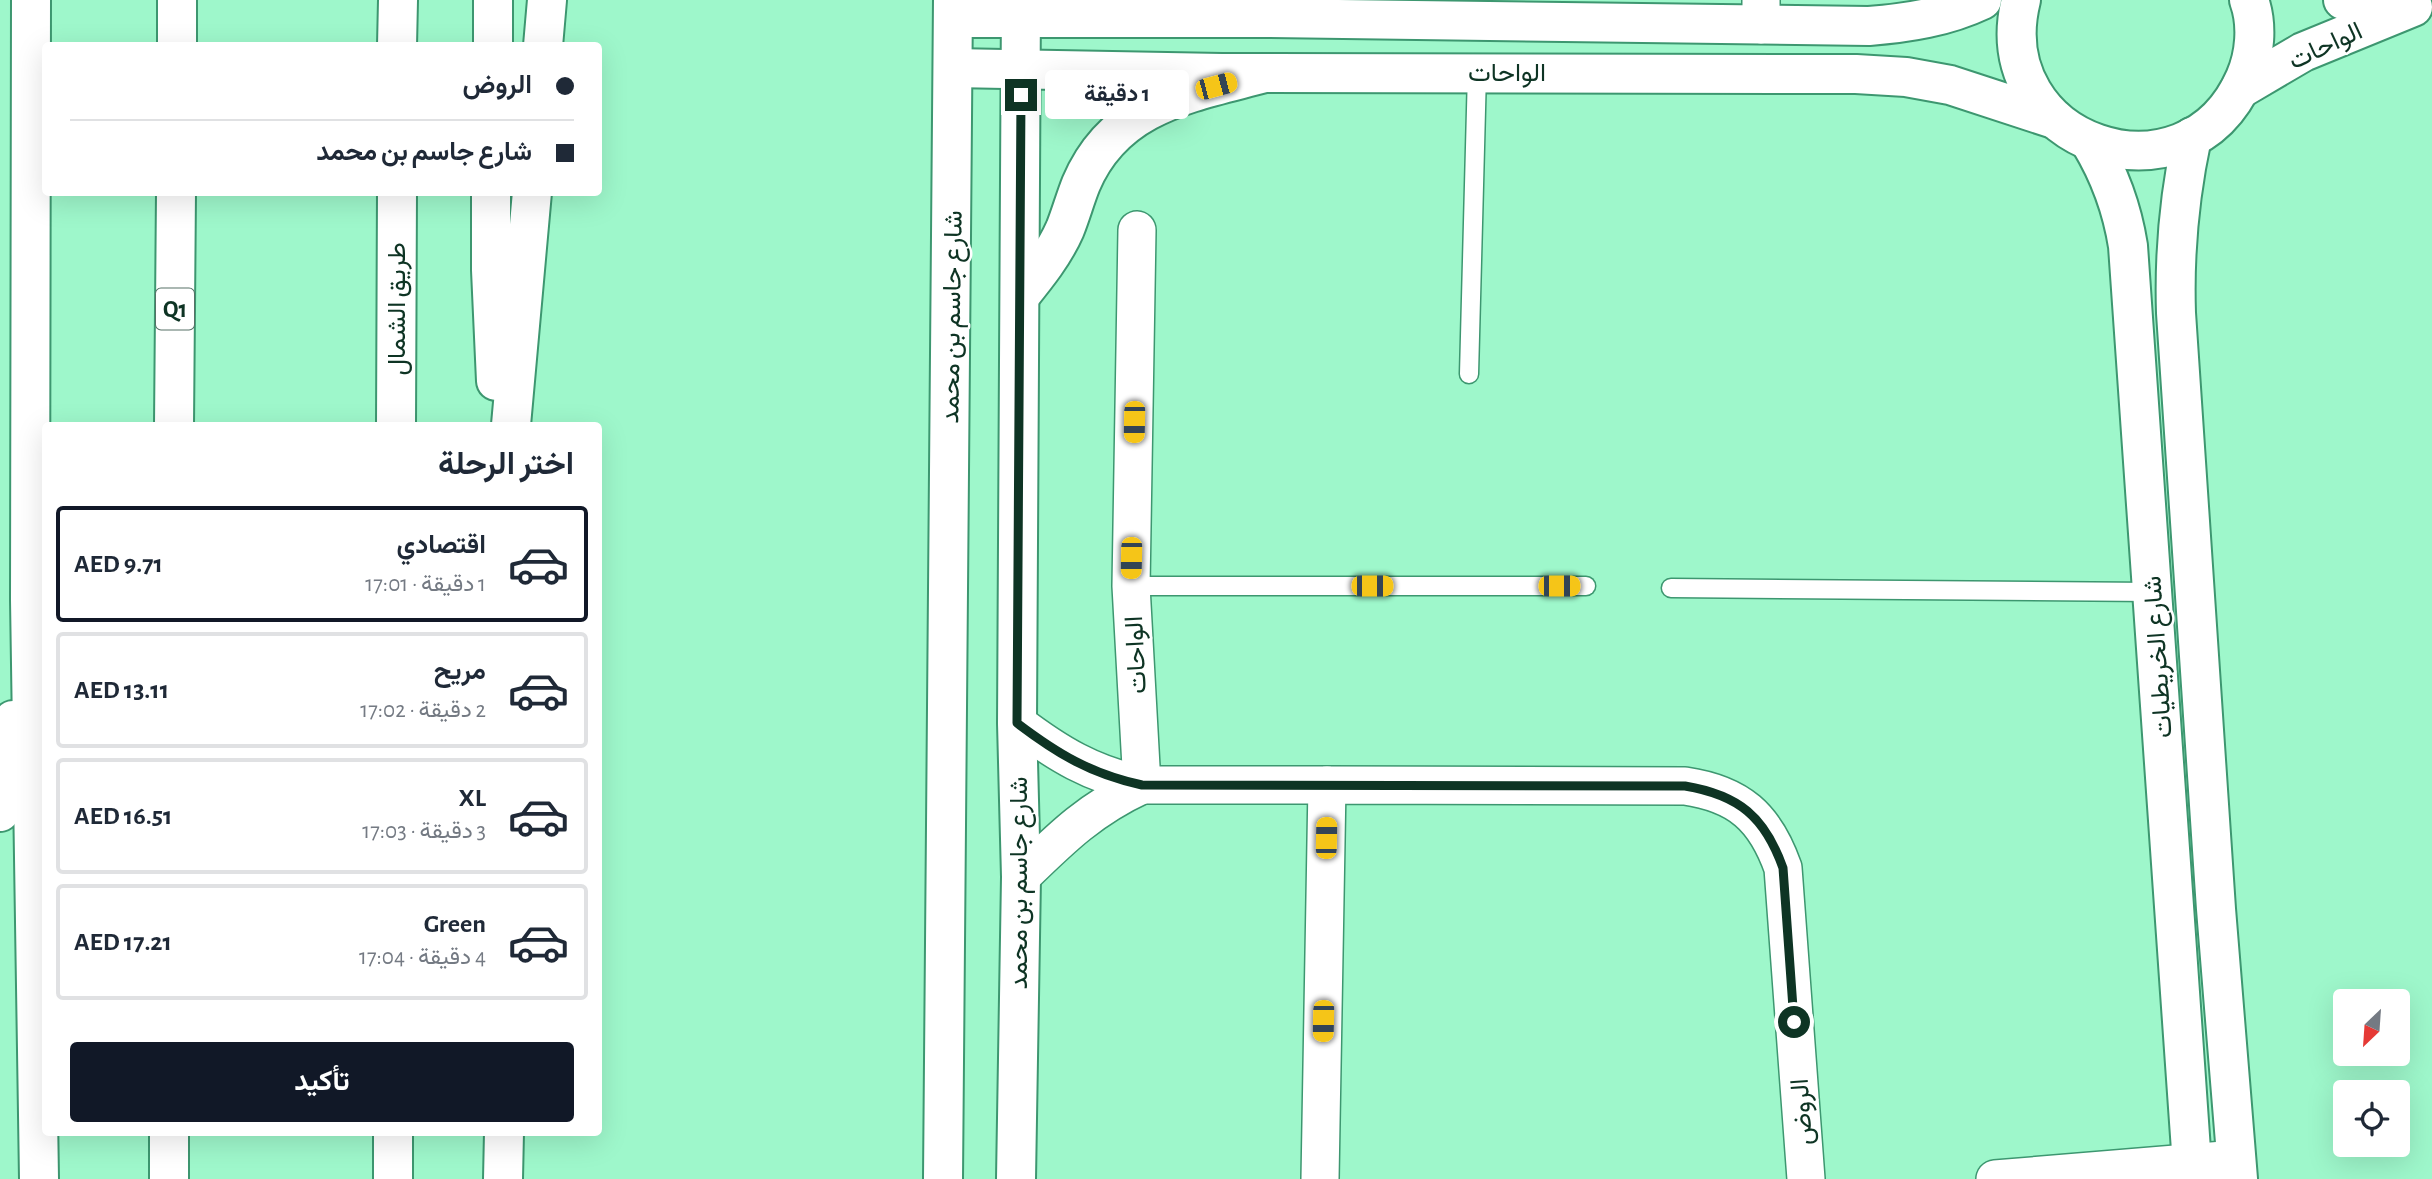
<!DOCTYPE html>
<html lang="ar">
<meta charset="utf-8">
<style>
:root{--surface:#fff;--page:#f6f6f7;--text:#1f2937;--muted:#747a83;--line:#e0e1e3;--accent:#111827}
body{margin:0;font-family:"Alegreya Sans",Vazirmatn,sans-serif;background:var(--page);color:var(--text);direction:rtl;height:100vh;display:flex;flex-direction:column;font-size:26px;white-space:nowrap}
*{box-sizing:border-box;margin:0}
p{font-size:23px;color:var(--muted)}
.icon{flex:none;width:38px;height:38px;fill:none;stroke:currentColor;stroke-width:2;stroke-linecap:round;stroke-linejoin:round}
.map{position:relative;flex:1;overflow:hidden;direction:ltr}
.details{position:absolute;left:42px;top:422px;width:560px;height:714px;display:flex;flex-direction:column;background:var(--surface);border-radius:7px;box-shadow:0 7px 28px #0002;direction:rtl}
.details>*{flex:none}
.guide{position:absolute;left:42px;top:42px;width:560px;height:154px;border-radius:7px;box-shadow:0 7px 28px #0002;direction:rtl;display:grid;align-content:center;height:154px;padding:0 28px;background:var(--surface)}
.needle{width:46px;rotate:205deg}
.fabs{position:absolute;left:2333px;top:989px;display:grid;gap:14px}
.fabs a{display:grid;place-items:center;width:77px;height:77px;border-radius:7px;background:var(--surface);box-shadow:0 7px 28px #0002;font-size:35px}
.end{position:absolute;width:32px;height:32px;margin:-16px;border:9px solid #0e3424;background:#fff;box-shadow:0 0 0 4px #fff}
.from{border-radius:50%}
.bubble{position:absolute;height:49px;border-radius:7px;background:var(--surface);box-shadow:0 7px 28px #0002;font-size:23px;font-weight:700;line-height:49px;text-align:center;direction:rtl}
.car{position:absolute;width:21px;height:42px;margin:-21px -10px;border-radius:9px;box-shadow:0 0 5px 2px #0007;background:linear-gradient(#f5c518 24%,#345 0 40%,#f5c518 0 76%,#345 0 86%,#f5c518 0)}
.guide b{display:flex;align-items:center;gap:24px;height:66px;font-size:26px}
.guide b+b{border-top:2px solid var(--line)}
.guide i{width:18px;height:18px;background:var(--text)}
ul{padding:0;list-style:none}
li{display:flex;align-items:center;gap:21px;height:116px;margin:0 14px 10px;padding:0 14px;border:4px solid var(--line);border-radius:7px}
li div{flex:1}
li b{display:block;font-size:26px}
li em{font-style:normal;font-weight:700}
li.selected{border-color:var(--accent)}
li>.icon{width:63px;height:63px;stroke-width:1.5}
h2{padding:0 28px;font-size:32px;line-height:84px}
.action{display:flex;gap:14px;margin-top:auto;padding:14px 28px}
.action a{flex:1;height:80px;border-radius:7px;background:var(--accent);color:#fff;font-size:28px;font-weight:700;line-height:80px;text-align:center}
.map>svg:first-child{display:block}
</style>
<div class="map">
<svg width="2432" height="1179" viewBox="0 0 2432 1179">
<rect width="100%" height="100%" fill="#9ef7cb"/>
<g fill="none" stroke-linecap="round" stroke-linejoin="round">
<defs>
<g id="service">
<path d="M1469,374L1477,72"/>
<path d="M1131,586H1586"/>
<path d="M1671,588L2152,592"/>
</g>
<g id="minor">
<path d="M1761,25V0"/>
<path d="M1137,230L1131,586L1142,785"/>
<path d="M1017,723C1058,754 1091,774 1142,785H1327"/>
<path d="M1021,877C1061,838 1090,809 1142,785"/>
<path d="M1320,1179L1327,785L1685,786C1739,794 1765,817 1783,868L1806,1179"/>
<path d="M1995,1179L2236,1159"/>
</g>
<g id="tertiary">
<path d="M2021,0C1985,144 2186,213 2245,78C2255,55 2258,25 2249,0"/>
<path d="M2343,0L2405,6"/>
<path d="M953,18H1263L1869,26C1908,23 1946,17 1982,0"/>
<path d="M953,68L1222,73L1856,74L1906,77L1950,85L2054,119"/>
<path d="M2240,89L2303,52L2413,7"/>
<path d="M2192,137C2179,197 2174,251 2176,313L2216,909L2238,1179"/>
<path d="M2090,142C2110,175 2122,208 2128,246L2193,1179"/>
</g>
<g id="secondary">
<path d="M1210,0L1263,18"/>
<path d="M1020,296C1037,275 1054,254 1065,229C1071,214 1075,199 1081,184C1115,103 1191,93 1265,73"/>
<path d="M943,1179L953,0"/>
<path d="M1016,1179L1021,877L1017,723L1021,0"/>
</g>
<g id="motorway">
<path d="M31,0L30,600L39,1179"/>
<path d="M177,46V0"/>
<path d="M397,46L398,0"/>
<path d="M493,46V0"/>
<path d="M543,46L547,0"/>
<path d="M491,192V270L496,381"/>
<path d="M174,425L176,192"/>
<path d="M396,425L397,192"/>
<path d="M511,425L532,192"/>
<path d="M0,812L13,720"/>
<path d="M169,1179V1132"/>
<path d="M393,1179V1132"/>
<path d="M503,1179L504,1132"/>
</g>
</defs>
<!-- service casing -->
<use href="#service" stroke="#3d9770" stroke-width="21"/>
<!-- minor casing -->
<use href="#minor" stroke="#3d9770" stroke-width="40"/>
<!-- tertiary casing -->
<use href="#tertiary" stroke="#3d9770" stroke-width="42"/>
<!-- secondary casing -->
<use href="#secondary" stroke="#3d9770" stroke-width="42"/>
<!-- motorway casing -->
<use href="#motorway" stroke="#3d9770" stroke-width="42"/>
<!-- service -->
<use href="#service" stroke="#fff" stroke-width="18"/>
<!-- minor -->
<use href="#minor" stroke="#fff" stroke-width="37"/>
<!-- tertiary -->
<use href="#tertiary" stroke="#fff" stroke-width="38"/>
<!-- secondary -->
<use href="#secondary" stroke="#fff" stroke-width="38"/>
<!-- motorway -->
<use href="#motorway" stroke="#fff" stroke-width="38"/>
</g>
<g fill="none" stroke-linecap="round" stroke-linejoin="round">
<!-- route -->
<path stroke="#0e3424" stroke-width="9" d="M1021,95L1017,723C1058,754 1091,774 1142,785L1685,786C1739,795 1765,817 1783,868L1794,1022"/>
</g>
<g text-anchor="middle" stroke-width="5" stroke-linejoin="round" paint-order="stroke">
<!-- shield labels -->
<rect fill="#fff" stroke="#567166" stroke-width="2" x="156" y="288.5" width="38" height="41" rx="5"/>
<g font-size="24" font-weight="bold" fill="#0e3424">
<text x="175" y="317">Q1</text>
</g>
<!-- street labels -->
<g font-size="26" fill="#0e3424" stroke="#fff">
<text transform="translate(2325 45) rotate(-25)" y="9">الواحات</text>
<text x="1507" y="81">الواحات</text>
<text transform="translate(396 309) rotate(-90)" y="9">طريق الشمال</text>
<text transform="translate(951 317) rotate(-89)" y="9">شارع جاسم بن محمد</text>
<text transform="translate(1135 655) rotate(-93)" y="9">الواحات</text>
<text transform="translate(2157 657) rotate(-94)" y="9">شارع الخريطيات</text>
<text transform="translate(1018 883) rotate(-90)" y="9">شارع جاسم بن محمد</text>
<text transform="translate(1801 1112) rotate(-94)" y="9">الروض</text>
</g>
</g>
</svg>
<div class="fabs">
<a><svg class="needle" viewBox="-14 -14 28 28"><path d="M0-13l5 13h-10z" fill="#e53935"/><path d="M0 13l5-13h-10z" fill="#747a83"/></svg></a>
<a><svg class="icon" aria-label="locate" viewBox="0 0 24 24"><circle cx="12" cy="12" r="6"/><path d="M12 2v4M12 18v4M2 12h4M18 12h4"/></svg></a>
</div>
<i class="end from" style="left:1794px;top:1022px"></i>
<i class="end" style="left:1021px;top:95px"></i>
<div class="bubble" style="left:1045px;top:70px;width:144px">1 دقيقة</div>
<i class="car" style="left:1216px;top:86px;rotate:75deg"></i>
<i class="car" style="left:1134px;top:422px;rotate:181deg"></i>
<i class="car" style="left:1131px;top:558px;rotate:181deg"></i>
<i class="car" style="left:1372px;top:586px;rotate:90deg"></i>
<i class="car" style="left:1559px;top:586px;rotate:90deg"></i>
<i class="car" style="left:1326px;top:838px;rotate:1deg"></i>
<i class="car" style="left:1323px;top:1021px;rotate:181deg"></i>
<div class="guide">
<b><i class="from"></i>الروض</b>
<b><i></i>شارع جاسم بن محمد</b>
</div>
<section class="details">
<h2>اختر الرحلة</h2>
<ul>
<li class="selected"><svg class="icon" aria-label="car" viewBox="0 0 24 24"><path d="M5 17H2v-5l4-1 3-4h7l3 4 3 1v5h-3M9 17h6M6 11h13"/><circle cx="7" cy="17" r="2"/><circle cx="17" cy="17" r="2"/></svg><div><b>اقتصادي</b><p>1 دقيقة · 17:01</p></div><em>AED 9.71</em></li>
<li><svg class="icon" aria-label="car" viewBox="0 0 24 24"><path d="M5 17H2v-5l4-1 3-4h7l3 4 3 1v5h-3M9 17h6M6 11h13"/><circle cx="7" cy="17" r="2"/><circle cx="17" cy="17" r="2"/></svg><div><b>مريح</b><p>2 دقيقة · 17:02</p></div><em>AED 13.11</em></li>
<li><svg class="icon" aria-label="car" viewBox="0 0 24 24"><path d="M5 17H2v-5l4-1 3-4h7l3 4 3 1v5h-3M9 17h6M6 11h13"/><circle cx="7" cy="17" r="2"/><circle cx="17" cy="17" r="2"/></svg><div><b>XL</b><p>3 دقيقة · 17:03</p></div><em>AED 16.51</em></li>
<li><svg class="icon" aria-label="car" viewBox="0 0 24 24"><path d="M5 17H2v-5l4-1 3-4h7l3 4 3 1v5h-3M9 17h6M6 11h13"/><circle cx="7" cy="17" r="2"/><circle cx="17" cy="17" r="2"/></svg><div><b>Green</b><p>4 دقيقة · 17:04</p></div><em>AED 17.21</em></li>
</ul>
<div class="action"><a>تأكيد</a></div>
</section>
</div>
